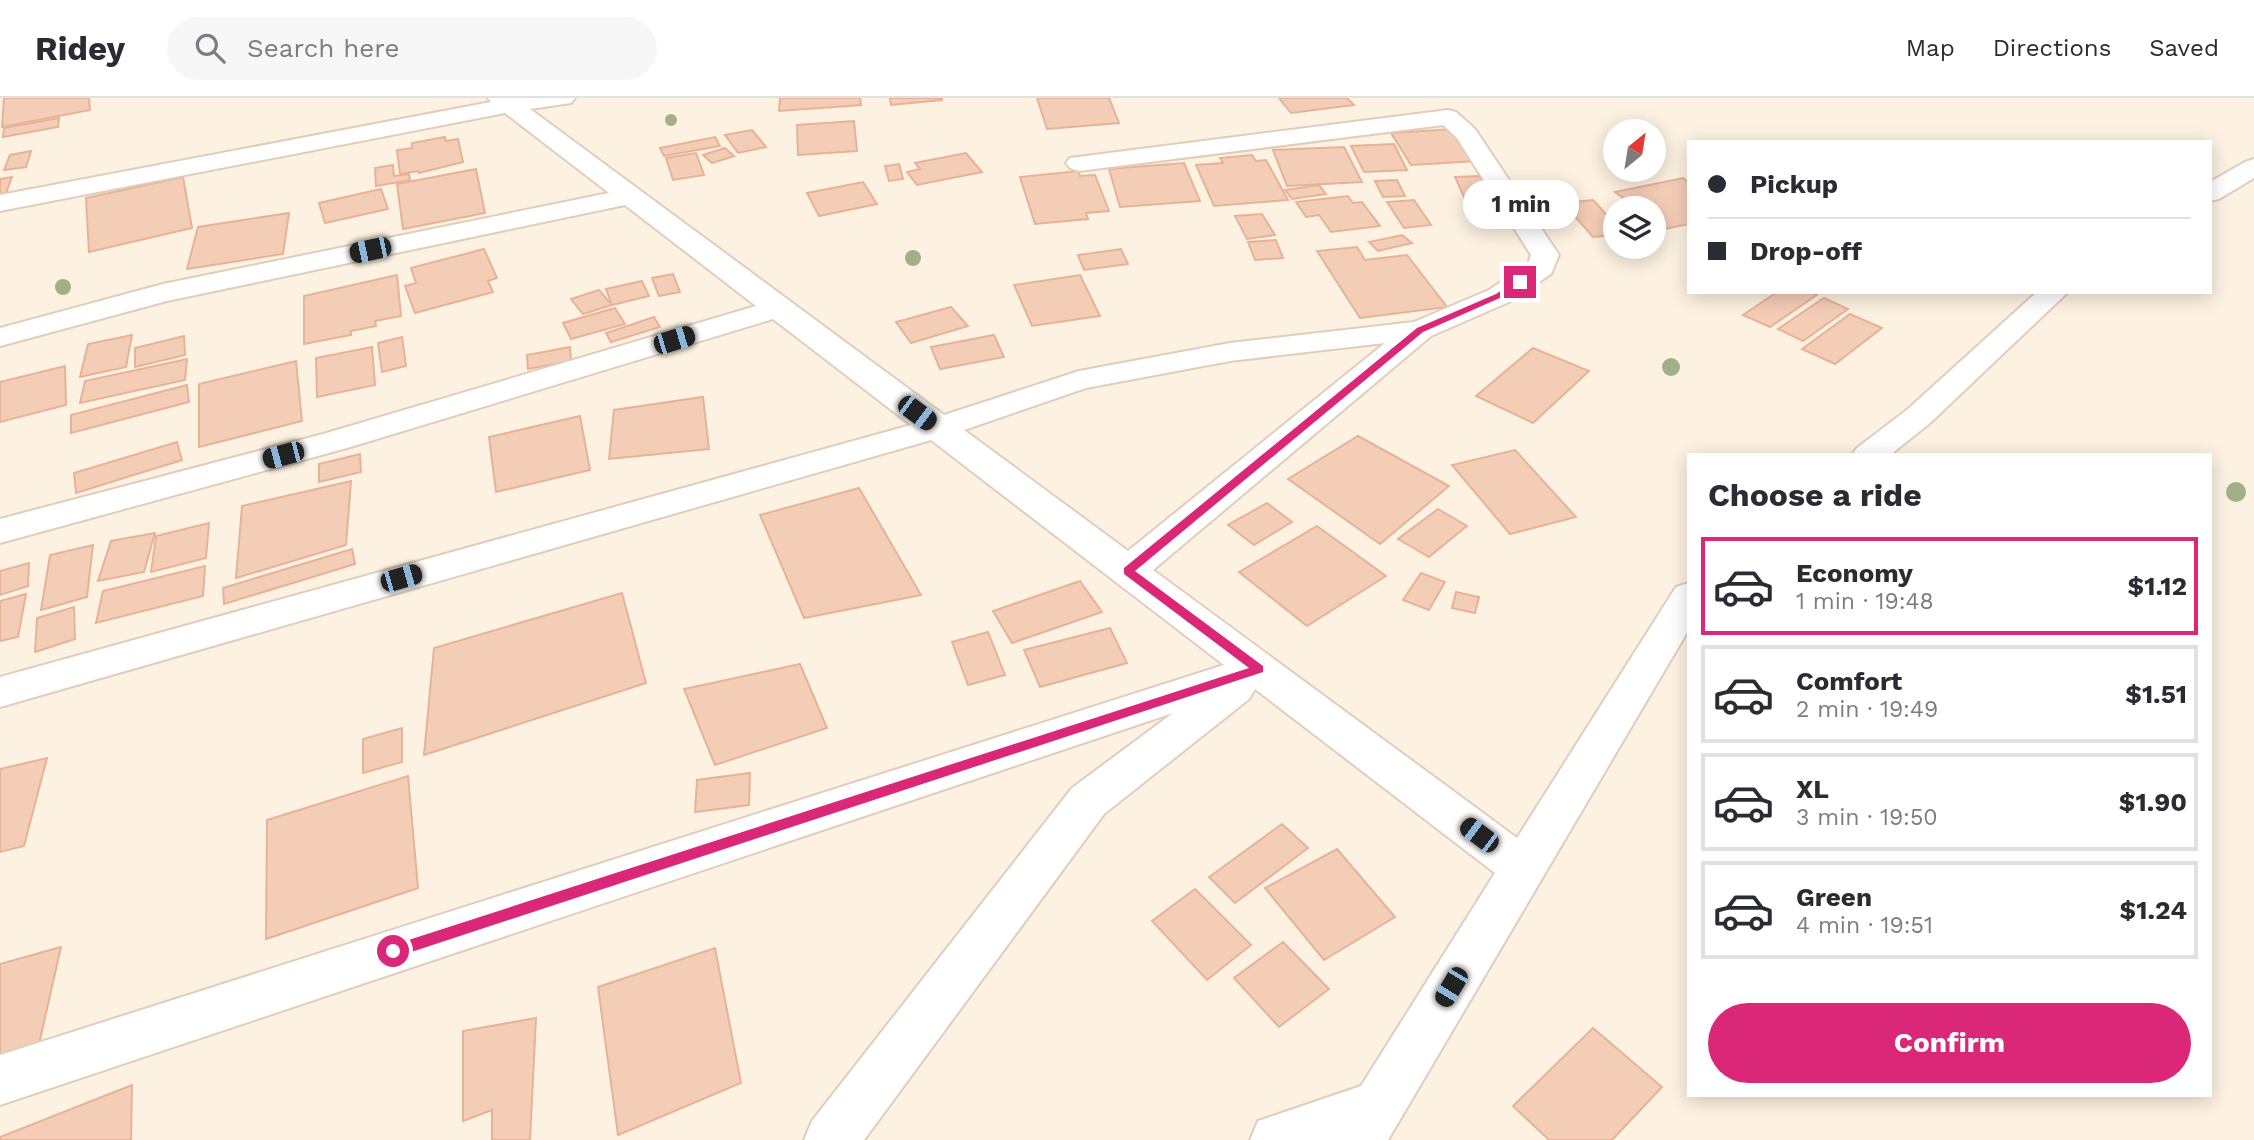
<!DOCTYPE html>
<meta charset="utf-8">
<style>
:root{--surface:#fff;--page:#f7f7f7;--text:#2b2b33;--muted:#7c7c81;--line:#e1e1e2;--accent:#db2777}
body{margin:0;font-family:"Work Sans",sans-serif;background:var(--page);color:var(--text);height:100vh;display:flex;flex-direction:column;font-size:26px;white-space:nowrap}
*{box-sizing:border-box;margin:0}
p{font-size:23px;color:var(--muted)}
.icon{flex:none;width:38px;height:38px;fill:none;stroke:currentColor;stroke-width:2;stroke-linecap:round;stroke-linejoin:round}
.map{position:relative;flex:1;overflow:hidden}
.sheet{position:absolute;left:1687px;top:355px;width:525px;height:644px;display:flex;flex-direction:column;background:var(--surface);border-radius:0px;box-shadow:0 4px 18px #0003}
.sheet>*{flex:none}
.hud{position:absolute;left:1687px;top:42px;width:525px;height:154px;border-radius:0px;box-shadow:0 4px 18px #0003;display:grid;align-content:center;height:154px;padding:0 21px;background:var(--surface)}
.needle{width:46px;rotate:30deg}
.buttons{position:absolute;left:1603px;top:21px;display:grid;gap:14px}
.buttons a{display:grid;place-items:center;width:63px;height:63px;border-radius:50%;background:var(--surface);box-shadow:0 4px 18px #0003;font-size:35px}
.end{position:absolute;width:32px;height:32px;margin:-16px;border:9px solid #db2777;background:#fff;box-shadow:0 0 0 4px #fff}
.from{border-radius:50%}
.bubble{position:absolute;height:49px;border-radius:24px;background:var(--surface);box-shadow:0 4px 18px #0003;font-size:23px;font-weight:700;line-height:49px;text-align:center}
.car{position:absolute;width:21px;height:42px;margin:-21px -10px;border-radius:9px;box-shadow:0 0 5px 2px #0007;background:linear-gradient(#222 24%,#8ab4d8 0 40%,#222 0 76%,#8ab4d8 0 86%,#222 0)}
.hud b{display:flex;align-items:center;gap:24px;height:66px;font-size:26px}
.hud b+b{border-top:2px solid var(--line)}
.hud i{width:18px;height:18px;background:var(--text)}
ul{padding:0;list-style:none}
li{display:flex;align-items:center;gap:21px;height:98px;margin:0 14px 10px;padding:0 7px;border:4px solid var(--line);border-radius:0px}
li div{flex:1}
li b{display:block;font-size:26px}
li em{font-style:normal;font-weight:700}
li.on{border-color:var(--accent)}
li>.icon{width:63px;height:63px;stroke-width:1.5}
h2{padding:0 21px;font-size:32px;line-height:84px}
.primary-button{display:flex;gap:14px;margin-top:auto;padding:14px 21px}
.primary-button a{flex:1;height:80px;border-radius:42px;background:var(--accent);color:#fff;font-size:28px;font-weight:700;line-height:80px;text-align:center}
header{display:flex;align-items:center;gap:42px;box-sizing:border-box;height:98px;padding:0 35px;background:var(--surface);border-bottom:2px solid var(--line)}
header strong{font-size:33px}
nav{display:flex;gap:38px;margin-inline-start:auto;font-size:24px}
.search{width:490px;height:63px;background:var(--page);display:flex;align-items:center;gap:18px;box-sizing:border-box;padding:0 24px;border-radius:38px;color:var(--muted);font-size:26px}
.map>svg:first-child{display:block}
</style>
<header>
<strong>Ridey</strong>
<div class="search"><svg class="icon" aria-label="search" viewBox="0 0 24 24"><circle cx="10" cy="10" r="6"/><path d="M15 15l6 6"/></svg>Search here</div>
<nav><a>Map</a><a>Directions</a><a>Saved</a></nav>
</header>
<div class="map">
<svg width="2254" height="1042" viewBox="0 0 2254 1042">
<rect width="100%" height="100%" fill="#fdf1e1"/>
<!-- building -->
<g fill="#f4cdb7" stroke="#e7b397" stroke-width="2">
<path d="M4,0H89L90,12L2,29Z"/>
<path d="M780,0H860L861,7L779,13Z"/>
<path d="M890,0H942V2L891,7Z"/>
<path d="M1037,0H1109L1119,25L1047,31Z"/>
<path d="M1279,0H1347L1354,7L1291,15Z"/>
<path d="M59,20L58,29L3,39L4,30Z"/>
<path d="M854,23L857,53L798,57L797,27Z"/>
<path d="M1454,31L1477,63L1411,67L1391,35Z"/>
<path d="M752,32L766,49L738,55L725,37Z"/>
<path d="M445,39L446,43L458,41L463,64L419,75L418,73L400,76L397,52L412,50V45Z"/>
<path d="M715,39L720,48L664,58L660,50Z"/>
<path d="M1394,46L1407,72L1364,74L1351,48Z"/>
<path d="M1344,49L1362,84L1287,88L1273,52Z"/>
<path d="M725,50L734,58L712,65L703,57Z"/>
<path d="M31,53L26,69L4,72L10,57Z"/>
<path d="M696,55L704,77L673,82L666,60Z"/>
<path d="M966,55L982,74L917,87L907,74L920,71L915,65Z"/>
<path d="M1252,57L1256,63L1266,62L1288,102L1214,108L1196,67L1223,65L1220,60Z"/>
<path d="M1184,65L1200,103L1120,109L1109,71Z"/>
<path d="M899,66L903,81L889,83L885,68Z"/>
<path d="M393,67L394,78L409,76L410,82L376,88L375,70Z"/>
<path d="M476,71L485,115L403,131L397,86Z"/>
<path d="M1078,73L1080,78L1095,77L1109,113L1086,115L1088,121L1035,126L1020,79Z"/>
<path d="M1481,78L1493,102L1466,103L1455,79Z"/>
<path d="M12,79L6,95L0,96V81Z"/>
<path d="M183,79L192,130L89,154L86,100Z"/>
<path d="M1683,80L1689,85V126L1665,131L1654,123V110H1637L1615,94Z"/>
<path d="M1397,82L1405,98L1383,99L1375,83Z"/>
<path d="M863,84L877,106L819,118L807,95Z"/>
<path d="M1319,87L1326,96L1292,101L1285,92Z"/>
<path d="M381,91L388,111L325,125L319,105Z"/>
<path d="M1348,98L1353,105L1362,104L1380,128L1331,134L1319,117L1306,119L1296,104Z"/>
<path d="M1414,102L1431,127L1404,130L1387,104Z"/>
<path d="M1593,102L1615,126V137L1593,139L1563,105Z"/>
<path d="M289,115L283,156L187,171L198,129Z"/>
<path d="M1262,116L1275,137L1247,141L1235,118Z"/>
<path d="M1402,137L1412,145L1378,153L1369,144Z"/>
<path d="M1276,142L1283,160L1255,162L1248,144Z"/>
<path d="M1357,149L1365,162L1407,157L1447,209L1360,220L1317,153Z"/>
<path d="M484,151L497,180L488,183L493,194L415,215L405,188L416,185L411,170Z"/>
<path d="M1121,151L1128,166L1084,172L1078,157Z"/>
<path d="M673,176L680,194L659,198L652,180Z"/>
<path d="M397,177L401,218L375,223L376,228L351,233V237L304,246V198Z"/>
<path d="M1080,177L1100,218L1032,228L1014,187Z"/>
<path d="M642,183L649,198L612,207L606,191Z"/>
<path d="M599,192L612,207L583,216L571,201Z"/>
<path d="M1777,194H1811L1817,197L1770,229L1743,217Z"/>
<path d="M1824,200L1848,211L1803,243L1778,231Z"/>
<path d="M951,209L968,228L911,245L896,224Z"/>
<path d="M615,210L625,226L571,241L563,225Z"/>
<path d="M1850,216L1882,230L1835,266L1802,251Z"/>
<path d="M654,219L660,229L611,244L606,235Z"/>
<path d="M132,237L126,269L80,279L88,246Z"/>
<path d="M994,237L1004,259L940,271L931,249Z"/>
<path d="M184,238L185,257L135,269V250Z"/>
<path d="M402,239L406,268L382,274L378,245Z"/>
<path d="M372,249L375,287L317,299L316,260Z"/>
<path d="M570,249L571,263L528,271L527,257Z"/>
<path d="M1533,250L1589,273L1533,325L1476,298Z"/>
<path d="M187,261L185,282L80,305L85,283Z"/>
<path d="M296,263L302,323L199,349V286Z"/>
<path d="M65,268L66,307L0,324V284Z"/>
<path d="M187,287L189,304L71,335V317Z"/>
<path d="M703,299L709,351L609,361L614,312Z"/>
<path d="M580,318L590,372L496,394L489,339Z"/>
<path d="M1358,338L1449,388L1380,446L1288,381Z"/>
<path d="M177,344L182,362L76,395L74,375Z"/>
<path d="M1515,352L1576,419L1510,436L1452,367Z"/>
<path d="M360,356L361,374L319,384V366Z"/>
<path d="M351,383L346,447L236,480L242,408Z"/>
<path d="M859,390L921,497L804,520L760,417Z"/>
<path d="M1267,405L1292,424L1254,447L1228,427Z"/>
<path d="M1438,411L1467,428L1429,459L1398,441Z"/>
<path d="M209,425L206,460L151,474L156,438Z"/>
<path d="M1317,428L1386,478L1307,528L1239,474Z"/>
<path d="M155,435L144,474L98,483L111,443Z"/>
<path d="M93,447L87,499L41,512L50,457Z"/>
<path d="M352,451L355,466L224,506L223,490Z"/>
<path d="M29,465L28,488L0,497V473Z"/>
<path d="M205,468L203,498L96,525L103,493Z"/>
<path d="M1421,475L1445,484L1429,512L1403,502Z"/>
<path d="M1080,483L1102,514L1012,545L993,513Z"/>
<path d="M1456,494L1479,499L1475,515L1452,510Z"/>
<path d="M622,495L646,585L424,657L434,550Z"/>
<path d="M26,496L18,539L0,543V503Z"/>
<path d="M74,509L75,541L35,554L37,520Z"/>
<path d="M1110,530L1127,565L1040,589L1024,552Z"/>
<path d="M988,534L1005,577L968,587L952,544Z"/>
<path d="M800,566L827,630L715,667L684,591Z"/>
<path d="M402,630V664L363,675V641Z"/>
<path d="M47,660L24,748L0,754V671Z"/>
<path d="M750,675L749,707L695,714L697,682Z"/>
<path d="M408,678L418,790L266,841L267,722Z"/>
<path d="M1282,726L1308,750L1235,805L1209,779Z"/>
<path d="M1337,751L1395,819L1324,862L1265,790Z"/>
<path d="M1195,791L1251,847L1207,882L1152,823Z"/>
<path d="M1283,844L1329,891L1279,929L1234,880Z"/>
<path d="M61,849L37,955L0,966V866Z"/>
<path d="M715,850L741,985L618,1037L598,889Z"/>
<path d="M536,920L530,1042H492V1012L463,1023V933Z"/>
<path d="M1593,930L1662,989L1612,1042H1549L1513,1008Z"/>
<path d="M132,987L131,1042H0V1039Z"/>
</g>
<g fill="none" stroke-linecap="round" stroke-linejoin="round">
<defs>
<g id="minor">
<path d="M488,0H575L571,5L530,11L944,317L1079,273L1230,245L1414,224L1489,192L1528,166L1531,157L1457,40L1443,27L1079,73L1070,70L1066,65L1070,60L1448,12L1456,14L1475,31L1559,157L1551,176L1509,204L1431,238L1153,472L1517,740L1676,489L1689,485V531L1388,1042H1250L1258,1023L1361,988L1495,775L1255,591L1249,601L1104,716L864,1042H804L812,1023L1072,690L1173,615L0,1007V957L1224,567L931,342L0,609V579L911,327L773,221L347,350L0,445V421L323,336L756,208L625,107L167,203L0,248V230L163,186L609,95L505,15L0,113V97L491,4ZM1385,245L1128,453L964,332L1086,290L1230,263Z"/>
<path d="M2254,61V80L2219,101L2210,103V84L2245,64Z"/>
<path d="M2037,194H2068L1930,325L1890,357H1852L1857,350L1908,311Z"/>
</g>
</defs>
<!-- minor casing -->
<use href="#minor" stroke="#e2cdbc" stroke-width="4"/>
<!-- minor -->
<use href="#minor" fill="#fff" fill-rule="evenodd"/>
</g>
<!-- trees -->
<g fill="#a0b187">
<circle cx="671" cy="22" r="6"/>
<circle cx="913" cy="160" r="8"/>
<circle cx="63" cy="189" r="8"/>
<circle cx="1671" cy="269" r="9"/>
<circle cx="2236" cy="394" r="10"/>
</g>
<!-- route -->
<path fill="#db2777" d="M1517,182L1524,184L1502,199L1423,234L1135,473L1263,568V574L393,860L388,858L386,853L393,847L1249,570L1124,476V470L1417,230L1496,196Z"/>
</svg>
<div class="buttons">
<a><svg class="needle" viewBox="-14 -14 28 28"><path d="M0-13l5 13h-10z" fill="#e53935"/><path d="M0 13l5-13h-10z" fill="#7c7c81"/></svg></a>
<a><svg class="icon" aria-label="layers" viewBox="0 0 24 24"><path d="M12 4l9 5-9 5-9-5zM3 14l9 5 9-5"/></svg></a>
</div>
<i class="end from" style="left:393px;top:853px"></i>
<i class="end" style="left:1520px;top:184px"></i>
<div class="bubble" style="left:1463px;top:82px;width:116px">1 min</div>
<i class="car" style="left:370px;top:152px;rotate:258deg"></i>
<i class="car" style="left:674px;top:242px;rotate:73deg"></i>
<i class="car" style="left:917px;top:315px;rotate:127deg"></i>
<i class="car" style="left:283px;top:357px;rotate:255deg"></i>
<i class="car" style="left:401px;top:480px;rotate:74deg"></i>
<i class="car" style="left:1479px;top:737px;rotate:307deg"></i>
<i class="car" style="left:1451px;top:889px;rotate:211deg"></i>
<div class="hud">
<b><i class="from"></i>Pickup</b>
<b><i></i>Drop-off</b>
</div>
<section class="sheet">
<h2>Choose a ride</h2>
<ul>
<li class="on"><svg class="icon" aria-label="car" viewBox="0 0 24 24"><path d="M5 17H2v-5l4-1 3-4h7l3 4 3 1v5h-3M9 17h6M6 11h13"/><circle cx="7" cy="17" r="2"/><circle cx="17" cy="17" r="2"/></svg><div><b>Economy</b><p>1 min · 19:48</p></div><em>$1.12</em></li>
<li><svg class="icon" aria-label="car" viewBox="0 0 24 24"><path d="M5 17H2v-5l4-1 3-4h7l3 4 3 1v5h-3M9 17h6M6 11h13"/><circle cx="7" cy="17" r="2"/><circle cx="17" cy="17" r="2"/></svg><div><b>Comfort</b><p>2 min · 19:49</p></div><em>$1.51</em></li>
<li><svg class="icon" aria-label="car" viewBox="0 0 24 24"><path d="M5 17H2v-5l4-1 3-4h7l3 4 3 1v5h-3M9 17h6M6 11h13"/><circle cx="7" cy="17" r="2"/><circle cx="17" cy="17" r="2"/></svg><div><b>XL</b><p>3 min · 19:50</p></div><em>$1.90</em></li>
<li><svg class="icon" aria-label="car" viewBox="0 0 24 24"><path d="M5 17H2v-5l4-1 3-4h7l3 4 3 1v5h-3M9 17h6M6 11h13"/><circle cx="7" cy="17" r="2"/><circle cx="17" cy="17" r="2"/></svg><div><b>Green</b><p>4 min · 19:51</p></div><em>$1.24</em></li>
</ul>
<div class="primary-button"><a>Confirm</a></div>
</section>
</div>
